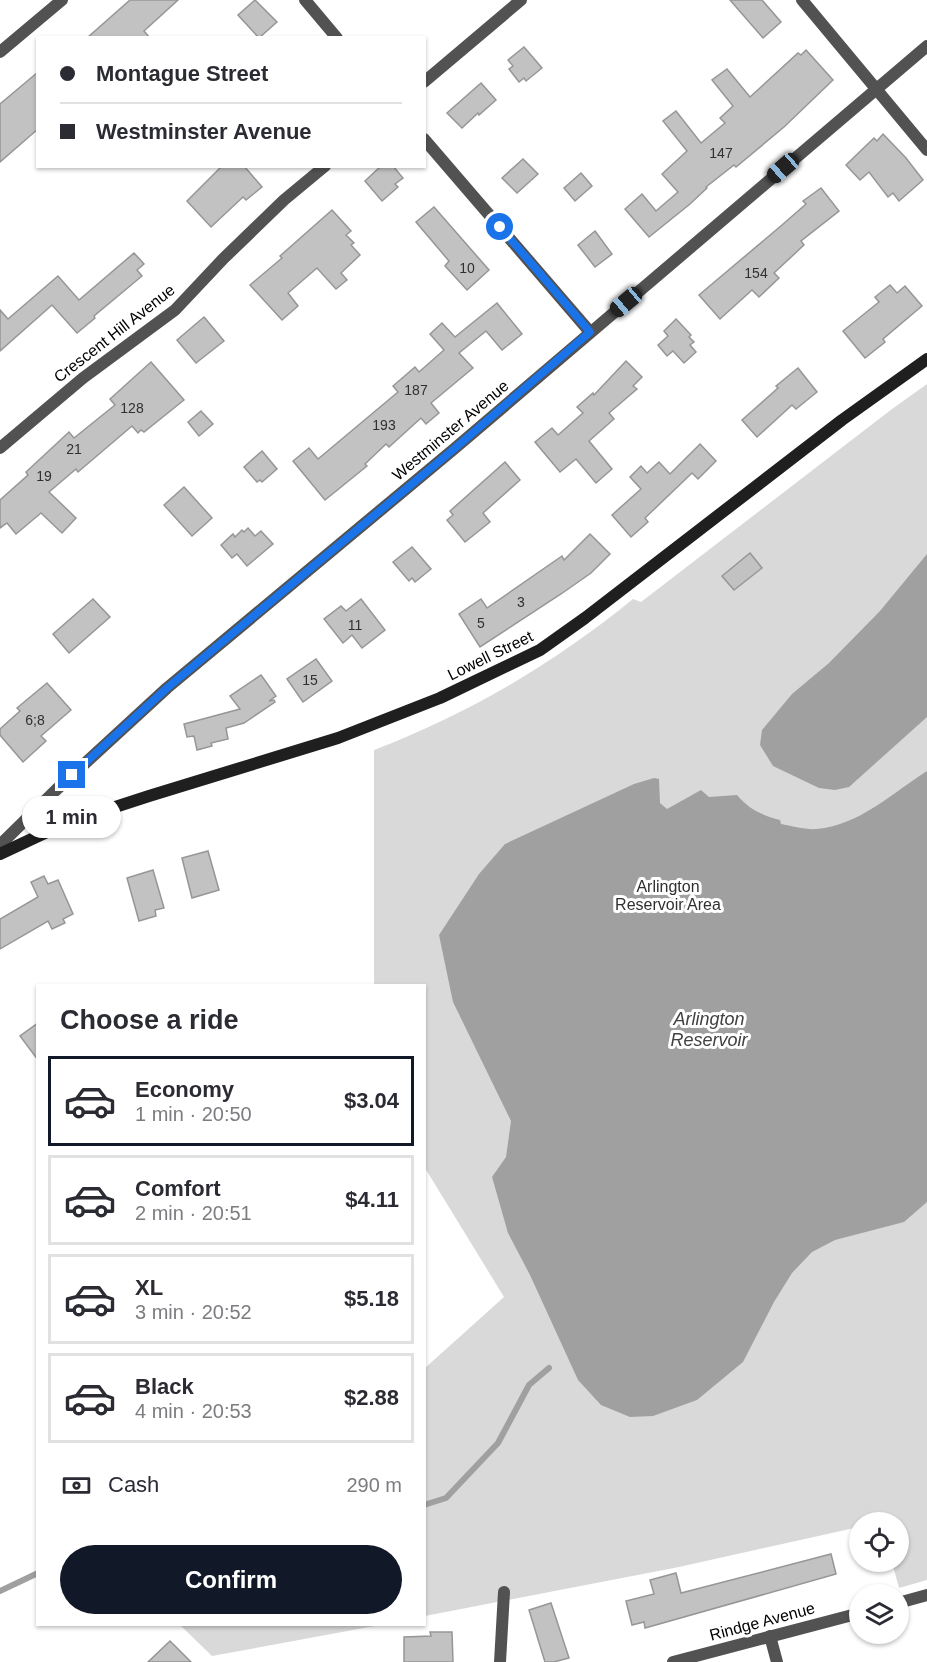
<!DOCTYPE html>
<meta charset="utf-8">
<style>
:root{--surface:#fff;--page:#f7f7f7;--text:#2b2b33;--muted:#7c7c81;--line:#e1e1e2;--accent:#111827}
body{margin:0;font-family:Helvetica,sans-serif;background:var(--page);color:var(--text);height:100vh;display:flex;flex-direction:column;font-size:22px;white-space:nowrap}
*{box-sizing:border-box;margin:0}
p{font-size:20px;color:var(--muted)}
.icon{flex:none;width:33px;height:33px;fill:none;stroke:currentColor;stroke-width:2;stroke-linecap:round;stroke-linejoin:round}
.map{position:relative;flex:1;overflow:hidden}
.panel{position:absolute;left:36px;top:984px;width:390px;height:642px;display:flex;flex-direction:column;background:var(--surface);border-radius:0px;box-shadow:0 2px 4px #0004}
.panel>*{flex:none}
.hud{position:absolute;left:36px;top:36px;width:390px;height:132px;border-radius:0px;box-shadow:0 2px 4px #0004;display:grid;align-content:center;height:132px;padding:0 24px;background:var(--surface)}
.tools{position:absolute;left:849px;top:1512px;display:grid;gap:12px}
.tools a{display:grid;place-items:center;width:60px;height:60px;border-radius:50%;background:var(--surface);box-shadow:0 2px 4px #0004;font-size:30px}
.end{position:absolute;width:27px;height:27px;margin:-14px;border:8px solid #1a73e8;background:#fff;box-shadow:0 0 0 3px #fff}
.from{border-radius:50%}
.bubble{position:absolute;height:42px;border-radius:21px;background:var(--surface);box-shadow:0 2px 4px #0004;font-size:20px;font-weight:700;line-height:42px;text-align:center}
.car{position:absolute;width:18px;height:36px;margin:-18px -9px;border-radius:8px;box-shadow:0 0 4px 2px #0007;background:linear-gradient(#222 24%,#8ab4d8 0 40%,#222 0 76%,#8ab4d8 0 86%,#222 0)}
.hud b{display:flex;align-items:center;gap:21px;height:57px;font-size:22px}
.hud b+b{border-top:2px solid var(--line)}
.hud i{width:15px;height:15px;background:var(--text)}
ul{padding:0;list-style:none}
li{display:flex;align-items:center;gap:18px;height:90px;margin:0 12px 9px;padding:0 12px;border:3px solid var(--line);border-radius:0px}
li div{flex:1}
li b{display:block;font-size:22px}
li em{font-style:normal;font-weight:700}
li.current{border-color:var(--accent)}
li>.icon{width:54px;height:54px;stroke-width:1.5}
h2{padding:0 24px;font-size:27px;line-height:72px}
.pay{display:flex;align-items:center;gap:15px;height:66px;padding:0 24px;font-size:22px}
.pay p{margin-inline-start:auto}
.button{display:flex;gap:12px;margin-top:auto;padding:12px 24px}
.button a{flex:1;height:69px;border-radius:36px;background:var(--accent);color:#fff;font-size:24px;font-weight:700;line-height:69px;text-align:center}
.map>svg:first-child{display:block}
</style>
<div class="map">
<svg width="927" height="1662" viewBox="0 0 927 1662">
<rect width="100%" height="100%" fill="#fff"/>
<!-- green -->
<g fill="#d9d9d9">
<path d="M927,384V1580L899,1588L892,1562H898V1522H860L859,1527L679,1567L425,1616V1368L504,1297L425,1168L424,986H374V750C470,713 553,664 633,599L641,602L892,409Z"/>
<path d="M180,1625H380L212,1656Z"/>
</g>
<!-- water -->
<g fill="#a0a0a0">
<path d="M927,554V717L849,787L835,790L819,788L773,766L760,745L762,730L792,694L829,663L880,611Z"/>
<path d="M927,771V1202L904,1222L835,1240L812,1252L792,1273L774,1302L743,1362L697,1400L653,1416L630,1417L601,1405L578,1380L530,1275L508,1233L492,1177L506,1157L511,1121L453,1002L439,935L479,874L505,844L634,784L654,778L659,779L660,803L667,809L701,790L709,797L737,795C749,809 761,815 780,820L781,824C792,826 806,830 817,829C860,825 892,793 927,771Z"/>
</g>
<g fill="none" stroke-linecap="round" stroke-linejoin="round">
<!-- stream -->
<g stroke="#a0a0a0" stroke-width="6">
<path d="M424,1505L446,1498L498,1443L529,1385L549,1368"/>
<path d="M0,1591L38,1573"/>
</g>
</g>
<!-- building -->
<g fill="#c2c2c2" stroke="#969696" stroke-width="1.5">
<path d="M130,0H178L144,31L150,38H87Z"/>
<path d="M255,0L277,22L259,38L238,15Z"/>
<path d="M730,0H762L781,22L763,38Z"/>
<path d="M524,47L542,68L526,81L524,78L519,82L509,69L513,66L508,60Z"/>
<path d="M806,50L833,80L784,127L736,167L734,165L706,187L707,188L690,204L649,237L625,209L642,194L656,211L678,192L662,174L687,151L663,121L676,111L701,143L725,123L720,118L733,106L712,80L727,69L750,97L798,53L801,55Z"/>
<path d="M38,72V129L0,162V104Z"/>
<path d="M481,83L496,100L479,115L478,113L462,128L447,113Z"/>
<path d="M883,134L906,158L923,180L899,201L893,193L888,197L869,172L860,180L846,165L874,138L877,141Z"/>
<path d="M523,159L538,174L517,193L502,178Z"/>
<path d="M222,166H244L262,187L246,200L243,197L211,227L187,201Z"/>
<path d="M381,166H393L403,178L395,184L398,187L382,201L365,181Z"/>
<path d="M581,173L592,186L575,201L564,188Z"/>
<path d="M821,188L839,211L801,241L804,245L774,273L779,278L759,297L752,290L720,319L699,295L782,225L806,204L803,201Z"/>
<path d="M434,207L489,270L467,290L445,266L449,261L416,222Z"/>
<path d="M332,210L351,231L346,235L354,243L351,245L360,255L341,273L347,280L336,289L317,268L288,293L298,306L282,320L250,285L282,258L280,256Z"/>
<path d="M595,231L612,254L595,267L578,245Z"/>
<path d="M134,253L144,264L137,270L142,276L94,316L95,318L77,333L52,305L0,351V310L8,319L58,276L79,300Z"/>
<path d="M890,285L897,293L905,286L922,306L883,339L885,342L865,358L843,331L879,302L875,297Z"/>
<path d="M497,303L522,334L502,350L486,331L459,353L473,368L431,403L439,413L426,424L421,418L389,447L386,444L365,464L367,466L325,500L293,461L309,448L318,459L398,392L393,386L415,367L419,372L444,350L430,334L442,323L455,337Z"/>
<path d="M204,317L224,341L196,363L177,340Z"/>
<path d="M676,319L691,335L689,337L694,342L690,345L696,352L684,363L673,351L667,356L658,345L668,336L664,331Z"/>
<path d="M626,361L642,377L633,386L637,389L609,413L614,419L589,441L612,469L596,483L576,459L560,472L535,442L552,428L558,435L583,413L577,407L593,393L594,395Z"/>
<path d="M151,362L184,400L144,432L141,430L138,433L132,426L78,472L76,469L49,492L76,518L62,533L41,513L16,534L7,523L0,528V500L28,475L26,472L69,432L74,438L115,405L110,399Z"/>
<path d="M798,368L817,392L796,409L792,405L757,437L742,420L778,388L776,386Z"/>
<path d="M201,411L213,424L199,436L188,422Z"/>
<path d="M700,444L716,461L698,479L692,473L645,518L648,522L631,537L612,515L641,489L630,477L641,466L647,473L659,462L670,474Z"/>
<path d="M262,451L277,469L262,482L260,480L257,482L244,467Z"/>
<path d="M505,462L520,480L483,513L490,522L465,542L447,520L453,515L450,511Z"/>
<path d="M184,487L212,518L192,536L164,505Z"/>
<path d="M248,528L255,536L261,531L273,544L247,566L237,554L232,558L221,545L233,534L235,537L242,530L244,532Z"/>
<path d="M590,534L610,554L591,573L561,594L480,647L459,614L481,599L487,608L562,556L564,560Z"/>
<path d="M412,547L431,569L415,582L412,578L409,581L393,562Z"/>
<path d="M750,553L762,568L734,590L722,576Z"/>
<path d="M93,599L110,617L69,653L53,634Z"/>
<path d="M361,599L385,630L362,648L352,635L343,643L324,619L341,606L346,611Z"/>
<path d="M316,659L332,681L303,702L287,679Z"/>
<path d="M261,675L276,696L269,701L274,700L275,702L244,723L226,728L228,739L211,743L212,746L197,750L194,736L187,737L184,724L240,709L230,696Z"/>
<path d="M47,683L71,710L41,736L46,741L23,762L0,735V729L20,711L17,708Z"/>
<path d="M208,851L219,890L192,898L182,858Z"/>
<path d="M153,870L164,908L155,910L156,916L139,921L127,878Z"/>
<path d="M44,876L48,884L58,880L73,914L63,919L65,923L52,929L48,921L0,949V919L38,897L31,882Z"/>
<path d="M38,1023V1060L20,1036Z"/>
<path d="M831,1554L836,1574L645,1628L644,1622L632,1625L626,1601L654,1594L650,1580L676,1573L681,1593Z"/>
<path d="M551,1603L569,1658L554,1662H545L529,1610Z"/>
<path d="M430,1632H452L453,1662H404V1637L431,1636Z"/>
<path d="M170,1641L191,1662H148Z"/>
</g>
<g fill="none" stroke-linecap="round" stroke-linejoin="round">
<!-- street -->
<g stroke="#525252" stroke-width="12">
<path d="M305,0L337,38"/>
<path d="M802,0L927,150"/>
<path d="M0,52L62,0"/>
<path d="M424,82L521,0"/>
<path d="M424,139L590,332"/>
<path d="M0,448L83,378L175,310L224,258L284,200L325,166"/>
<path d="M0,845L56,790L167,688L454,449L927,46"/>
<path d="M898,1603L927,1595"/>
<path d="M770,1636L777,1662"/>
<path d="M500,1662L504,1592"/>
<path d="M673,1662L860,1613"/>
</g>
<!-- secondary -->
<path stroke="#1f1f1f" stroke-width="12" d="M0,854L66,823L149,796L338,738L440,698L540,650L585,618L842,420L927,359"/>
</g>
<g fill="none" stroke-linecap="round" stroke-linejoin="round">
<!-- route -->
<path stroke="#1a73e8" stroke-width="8" d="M72,775L167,688L454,449L590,332L500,227"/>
</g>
<g text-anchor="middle" stroke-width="6" stroke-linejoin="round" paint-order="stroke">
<!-- number labels -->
<g font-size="14" fill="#303030">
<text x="721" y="158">147</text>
<text x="467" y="273">10</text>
<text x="756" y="278">154</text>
<text x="416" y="395">187</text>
<text x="132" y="413">128</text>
<text x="384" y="430">193</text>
<text x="74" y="454">21</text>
<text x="44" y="481">19</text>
<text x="521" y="607">3</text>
<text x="481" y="628">5</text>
<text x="355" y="630">11</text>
<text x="310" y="685">15</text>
<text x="35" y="725">6;8</text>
</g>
<!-- street labels -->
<g font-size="16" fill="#000" stroke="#fff">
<text transform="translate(114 333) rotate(-38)" y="6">Crescent Hill Avenue</text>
<text transform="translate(450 430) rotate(-40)" y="6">Westminster Avenue</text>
<text transform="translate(490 655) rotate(-26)" y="6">Lowell Street</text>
<text transform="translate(762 1621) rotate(-15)" y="6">Rindge Avenue</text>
</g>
<!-- park labels -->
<g font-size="16" fill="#303030" stroke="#fff">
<text x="668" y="892">Arlington<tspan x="668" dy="18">Reservoir Area</tspan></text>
</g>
<!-- water labels -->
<g font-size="18" font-style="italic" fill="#414141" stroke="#fff">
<text x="709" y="1025">Arlington<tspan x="709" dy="21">Reservoir</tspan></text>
</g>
</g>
</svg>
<div class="tools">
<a><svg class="icon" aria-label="locate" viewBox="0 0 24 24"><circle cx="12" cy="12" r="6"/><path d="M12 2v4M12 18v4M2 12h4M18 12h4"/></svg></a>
<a><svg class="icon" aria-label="layers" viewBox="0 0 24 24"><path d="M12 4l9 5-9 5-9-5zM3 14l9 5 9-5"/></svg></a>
</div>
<i class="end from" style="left:500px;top:227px"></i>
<i class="end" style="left:72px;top:775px"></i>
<div class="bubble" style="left:22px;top:796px;width:99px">1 min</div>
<i class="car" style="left:783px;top:168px;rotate:229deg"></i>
<i class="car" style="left:626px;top:302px;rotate:230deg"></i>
<div class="hud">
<b><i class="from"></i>Montague Street</b>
<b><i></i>Westminster Avenue</b>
</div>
<section class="panel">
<h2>Choose a ride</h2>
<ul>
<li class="current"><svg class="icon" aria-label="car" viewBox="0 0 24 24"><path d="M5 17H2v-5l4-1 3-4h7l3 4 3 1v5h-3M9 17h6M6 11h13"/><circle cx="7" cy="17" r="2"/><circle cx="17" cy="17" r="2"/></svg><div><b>Economy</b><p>1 min · 20:50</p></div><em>$3.04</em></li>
<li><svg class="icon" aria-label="car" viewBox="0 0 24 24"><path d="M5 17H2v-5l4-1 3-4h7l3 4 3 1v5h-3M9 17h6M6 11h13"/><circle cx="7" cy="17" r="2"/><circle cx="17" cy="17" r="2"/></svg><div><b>Comfort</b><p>2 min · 20:51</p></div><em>$4.11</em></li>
<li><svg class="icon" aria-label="car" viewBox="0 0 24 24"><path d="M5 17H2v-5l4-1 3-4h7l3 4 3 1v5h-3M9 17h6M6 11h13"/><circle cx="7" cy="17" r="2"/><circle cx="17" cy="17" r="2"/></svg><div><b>XL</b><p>3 min · 20:52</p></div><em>$5.18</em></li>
<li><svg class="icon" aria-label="car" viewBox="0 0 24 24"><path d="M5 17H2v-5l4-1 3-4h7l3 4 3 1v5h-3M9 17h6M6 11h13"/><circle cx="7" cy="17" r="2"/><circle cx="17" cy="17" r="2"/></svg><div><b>Black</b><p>4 min · 20:53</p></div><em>$2.88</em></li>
</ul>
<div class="pay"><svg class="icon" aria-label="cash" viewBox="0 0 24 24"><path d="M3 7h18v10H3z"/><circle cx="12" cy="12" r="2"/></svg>Cash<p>290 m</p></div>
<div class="button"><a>Confirm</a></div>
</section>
</div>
